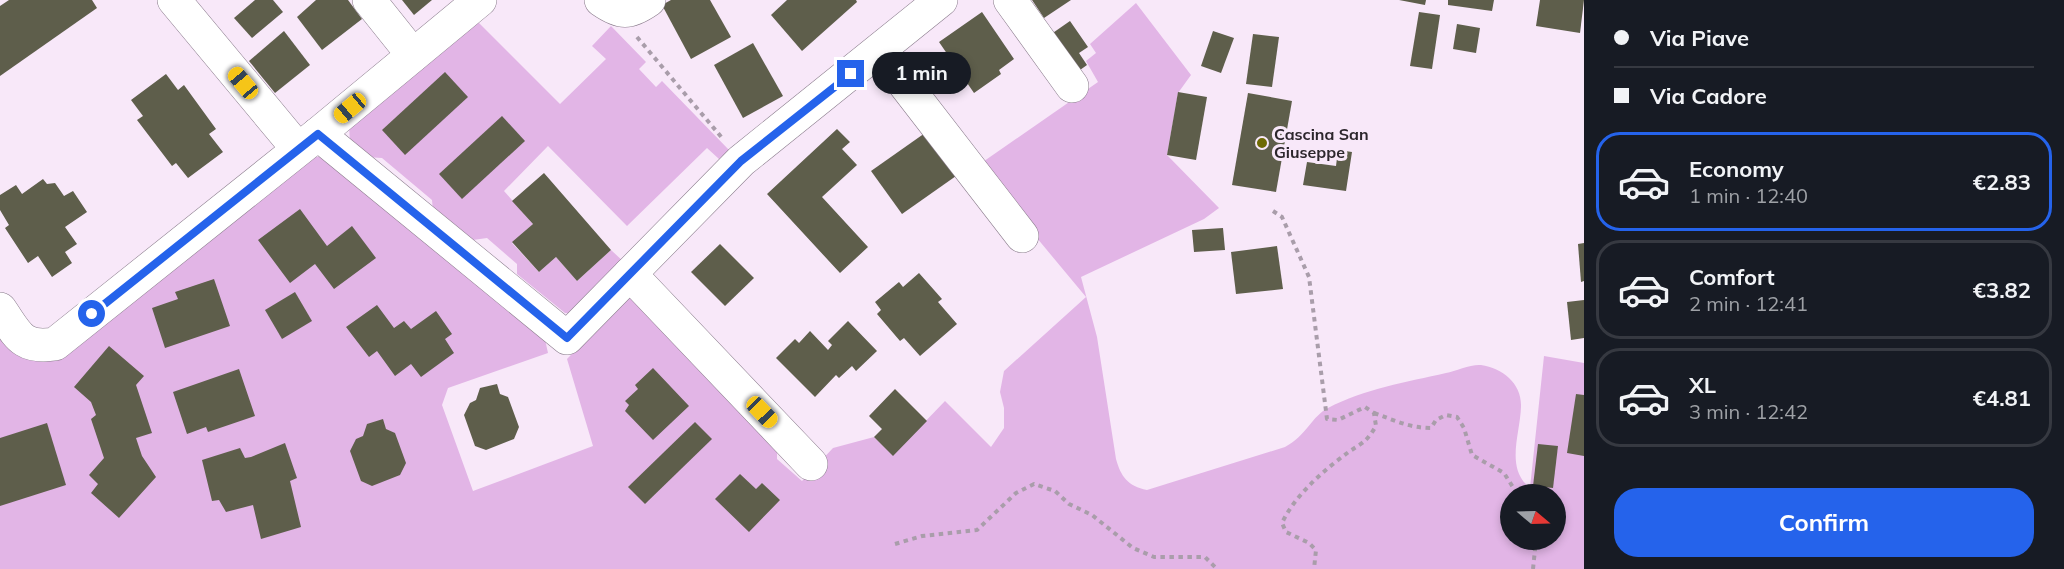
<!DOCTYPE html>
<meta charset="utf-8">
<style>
:root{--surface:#171b24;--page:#242831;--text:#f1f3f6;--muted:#9ea1a6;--line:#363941;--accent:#2563eb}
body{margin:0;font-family:Mulish,sans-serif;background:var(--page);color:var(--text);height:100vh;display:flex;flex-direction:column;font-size:22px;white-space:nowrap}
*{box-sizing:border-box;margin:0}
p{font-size:20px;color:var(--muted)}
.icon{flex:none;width:33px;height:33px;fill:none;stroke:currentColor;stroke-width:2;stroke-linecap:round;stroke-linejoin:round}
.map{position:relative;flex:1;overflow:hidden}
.side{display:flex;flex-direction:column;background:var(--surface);width:480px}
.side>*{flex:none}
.guide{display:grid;align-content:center;height:132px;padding:0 30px;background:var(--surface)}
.needle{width:39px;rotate:109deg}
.fabs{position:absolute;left:1500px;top:484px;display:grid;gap:12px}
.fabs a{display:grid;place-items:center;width:66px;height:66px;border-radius:50%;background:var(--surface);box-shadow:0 3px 9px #0003;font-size:30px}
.end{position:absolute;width:27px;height:27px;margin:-14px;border:8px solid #2563eb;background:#fff;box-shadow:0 0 0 3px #fff}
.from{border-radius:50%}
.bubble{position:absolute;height:42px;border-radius:21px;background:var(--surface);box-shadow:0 3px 9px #0003;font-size:20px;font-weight:700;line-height:42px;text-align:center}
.car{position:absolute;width:18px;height:36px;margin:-18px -9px;border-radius:8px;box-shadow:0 0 4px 2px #0007;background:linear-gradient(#f5c518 24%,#345 0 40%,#f5c518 0 76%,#345 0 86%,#f5c518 0)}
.guide b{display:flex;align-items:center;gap:21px;height:57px;font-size:22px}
.guide b+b{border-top:2px solid var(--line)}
.guide i{width:15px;height:15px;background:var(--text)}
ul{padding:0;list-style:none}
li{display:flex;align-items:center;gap:18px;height:99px;margin:0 12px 9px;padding:0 18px;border:3px solid var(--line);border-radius:24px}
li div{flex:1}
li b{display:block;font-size:22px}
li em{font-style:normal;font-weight:700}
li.active{border-color:var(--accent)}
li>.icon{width:54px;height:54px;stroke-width:1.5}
.action{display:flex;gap:12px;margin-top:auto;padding:12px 30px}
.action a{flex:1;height:69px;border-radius:24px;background:var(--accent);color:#fff;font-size:24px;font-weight:700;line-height:69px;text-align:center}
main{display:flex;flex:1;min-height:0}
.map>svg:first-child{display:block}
</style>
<main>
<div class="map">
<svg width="1584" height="569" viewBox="0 0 1584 569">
<rect width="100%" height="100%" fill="#f8e8f9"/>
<!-- green -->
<g fill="#e2b5e6" fill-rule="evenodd">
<path d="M1136,3L1191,75L1178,93L1167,155L1219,208L1204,219L1081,277L1097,337L1116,459C1121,477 1128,486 1147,490L1285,447C1306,436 1312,416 1328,408C1364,389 1407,382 1446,373C1456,371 1471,364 1481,365C1503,368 1522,384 1521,407C1520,435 1505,468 1530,488L1544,356L1584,363V569H0V332C15,352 19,360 46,362L301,156L320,157L544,335L548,353L448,388L442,405L473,491L593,446L567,359L627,298H644L777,441V459L802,481L833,448L874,437L893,455L945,401L991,447L1004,428V408L1000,392L1004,371L1086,297L977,166L1098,82L1086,61L1096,53L1090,44ZM1510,495H1556V540H1510Z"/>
<path d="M478,22L560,104L606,59L592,46L611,26L646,62L639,69L656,87L662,81L729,150L719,159L707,148L627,226L548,146L504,191L533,224L512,243L539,272L556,257L577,281L611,250L625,263L576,313H565L517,274V264L487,238L473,240L433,211L432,200L382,158L366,157L350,145L349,123Z"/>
</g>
<!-- building -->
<g fill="#5e5e4b">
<path d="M9,0H92L97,8L0,76V6Z"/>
<path d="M255,0H273L283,12L252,38L234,18Z"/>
<path d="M316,0H348L362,19L322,50L297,17Z"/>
<path d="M402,0H432L414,15Z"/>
<path d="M671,0H710L731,37L691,59L662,5Z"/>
<path d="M787,0H856L857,2L802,51L771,15Z"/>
<path d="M1032,0H1071L1044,18Z"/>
<path d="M1399,0H1426L1425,5Z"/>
<path d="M1448,0H1494L1492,11L1448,5Z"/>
<path d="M1540,0H1584L1580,33L1536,26Z"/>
<path d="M982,12L1014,59L999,70L1001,74L974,93L939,42Z"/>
<path d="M1419,12L1440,15L1432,69L1410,66Z"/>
<path d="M1070,21L1088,47L1079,53L1087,65L1073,75L1047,37Z"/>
<path d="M1457,24L1480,28L1476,53L1453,49Z"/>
<path d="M284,31L310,65L275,93L249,61Z"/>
<path d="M1213,31L1234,38L1221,73L1201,66Z"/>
<path d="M1253,34L1279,37L1272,87L1246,84Z"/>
<path d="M753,43L783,96L743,118L714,65Z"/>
<path d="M445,72L468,97L405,155L382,130Z"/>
<path d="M166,74L178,90L184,85L216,129L209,134L223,152L188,178L176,163L172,166L137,120L143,116L131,100Z"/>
<path d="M1178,92L1207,97L1196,160L1167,155Z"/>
<path d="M1248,93L1292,101L1276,192L1232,185Z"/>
<path d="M502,116L525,141L462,199L439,174Z"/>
<path d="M837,129L850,142L842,149L857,165L822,197L868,247L840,273L767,194Z"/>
<path d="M925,133L956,176L902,214L871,171Z"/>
<path d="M1338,150L1352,152L1346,191L1303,185L1307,162L1336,166Z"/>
<path d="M544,173L611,250L577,281L556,257L539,272L512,242L533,224L512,201Z"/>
<path d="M43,179L47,184L55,183L64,196L73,191L87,212L65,227L77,244L65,252L72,263L52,277L38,256L28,263L5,228L9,225L0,210V195L16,185L22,194Z"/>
<path d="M300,209L327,246L352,226L376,258L334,289L315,264L290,283L258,240Z"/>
<path d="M1223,228L1225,250L1194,252L1192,230Z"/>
<path d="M1584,243V281L1581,282L1578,244Z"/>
<path d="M720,244L754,278L725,306L691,272Z"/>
<path d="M1277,246L1283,289L1236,294L1231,252Z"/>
<path d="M919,273L942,299L938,302L957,324L920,356L904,338L900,341L877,314L881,310L875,302L899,282L903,287Z"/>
<path d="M214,279L230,326L165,348L152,308L178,299L175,292Z"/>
<path d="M295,292L312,321L282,339L265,310Z"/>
<path d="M1584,300V338L1571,340L1567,302Z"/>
<path d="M377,305L394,328L404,321L411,329L436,311L452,334L445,339L454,353L421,377L411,364L395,376L377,351L369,357L346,327Z"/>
<path d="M848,321L877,351L856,371L852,366L839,378L836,375L815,397L776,358L795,339L799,343L810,331L828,350L832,345L828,341Z"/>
<path d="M109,346L144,376L136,385L152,433L136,438L142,456L156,477L119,518L91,493L98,484L89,475L104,458L91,419L96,415L91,402L74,387Z"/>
<path d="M653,368L689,406L653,440L625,411L629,405L625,401L638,389L635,385Z"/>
<path d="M239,369L255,416L208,432L206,427L187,434L173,392Z"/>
<path d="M497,384L500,394L508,397L519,427L514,439L486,450L475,446L464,415L470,403L476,400L480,388Z"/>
<path d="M895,389L927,421L893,456L874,437L882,429L869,416Z"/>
<path d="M1576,394L1584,395V456L1567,453Z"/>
<path d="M383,419L386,429L395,433L406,463L400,475L372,486L361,481L350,451L356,439L363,436L367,424Z"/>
<path d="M695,422L712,439L645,504L628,487Z"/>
<path d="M47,423L66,485L0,506V438Z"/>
<path d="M285,443L297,478L290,481L301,527L261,539L253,505L226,512L219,500L212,501L202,460L240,448L245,458L251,457Z"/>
<path d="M1538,444L1558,446L1553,488L1533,486Z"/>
<path d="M740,474L756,489L762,483L780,500L749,532L715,499Z"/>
</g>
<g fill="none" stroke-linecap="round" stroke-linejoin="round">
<defs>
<g id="minor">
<path d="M174,0L298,149"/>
<path d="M369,0L413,55"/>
<path d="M601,0C621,14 629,14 649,0"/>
<path d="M1010,0L1072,86"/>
<path d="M879,51L1022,236"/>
<path d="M318,134L567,338L741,161L941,0"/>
<path d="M630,274L811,464"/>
<path d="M0,309C18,335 21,349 55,344L318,134L480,0"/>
</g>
</defs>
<!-- minor casing -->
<use href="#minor" stroke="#8a7c8c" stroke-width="34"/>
<!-- path -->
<g stroke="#a99daa" stroke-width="4" stroke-dasharray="4.5 4.5" stroke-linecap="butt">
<path d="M637,37L723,139"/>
<path d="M1273,211L1282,217L1309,277L1327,419L1338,420L1365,407L1374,413L1376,426C1367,441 1364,442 1350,451C1325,469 1295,495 1282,523L1286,532L1309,543L1316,550L1314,569"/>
<path d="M1374,413C1394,420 1409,428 1431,428L1436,420L1446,415L1457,417L1464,428L1472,455L1504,473L1516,492L1522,495"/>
<path d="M895,544L922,536L977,530L1016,493L1034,484L1055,491L1069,504L1092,515L1133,548L1154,557H1205L1217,569"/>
<path d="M1533,569L1536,540"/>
</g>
<!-- minor -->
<use href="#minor" stroke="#fff" stroke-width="33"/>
</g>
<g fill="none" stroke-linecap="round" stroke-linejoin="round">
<!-- route -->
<path stroke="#2563eb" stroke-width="8" d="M92,314L318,134L567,338L741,161L851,74"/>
</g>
<!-- markers -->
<circle fill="#6e6a04" stroke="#f8e8f9" stroke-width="2" cx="1262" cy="143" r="6"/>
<g text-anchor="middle" stroke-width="6" stroke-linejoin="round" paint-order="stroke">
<!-- poi labels -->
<g font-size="16" font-weight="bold" fill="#2c262c" stroke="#f8e8f9" text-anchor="start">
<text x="1274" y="140">Cascina San<tspan x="1274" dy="18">Giuseppe</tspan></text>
</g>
</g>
</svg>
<div class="fabs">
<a><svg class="needle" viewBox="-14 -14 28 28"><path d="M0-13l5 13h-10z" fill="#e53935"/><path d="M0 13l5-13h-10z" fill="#9ea1a6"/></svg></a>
</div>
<i class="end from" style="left:92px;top:314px"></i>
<i class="end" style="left:851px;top:74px"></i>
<div class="bubble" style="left:872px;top:52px;width:99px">1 min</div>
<i class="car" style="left:243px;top:83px;rotate:320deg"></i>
<i class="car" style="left:350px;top:108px;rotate:230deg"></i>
<i class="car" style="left:762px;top:412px;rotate:136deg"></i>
</div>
<section class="side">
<div class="guide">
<b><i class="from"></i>Via Piave</b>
<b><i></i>Via Cadore</b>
</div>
<ul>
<li class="active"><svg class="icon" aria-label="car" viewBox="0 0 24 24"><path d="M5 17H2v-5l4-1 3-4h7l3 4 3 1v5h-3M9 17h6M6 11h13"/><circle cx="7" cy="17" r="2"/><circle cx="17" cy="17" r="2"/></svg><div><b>Economy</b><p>1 min · 12:40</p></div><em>€2.83</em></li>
<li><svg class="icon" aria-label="car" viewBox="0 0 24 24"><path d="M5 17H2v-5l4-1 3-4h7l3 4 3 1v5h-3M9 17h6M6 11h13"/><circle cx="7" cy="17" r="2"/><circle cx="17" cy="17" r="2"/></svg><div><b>Comfort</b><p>2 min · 12:41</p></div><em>€3.82</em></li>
<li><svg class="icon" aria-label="car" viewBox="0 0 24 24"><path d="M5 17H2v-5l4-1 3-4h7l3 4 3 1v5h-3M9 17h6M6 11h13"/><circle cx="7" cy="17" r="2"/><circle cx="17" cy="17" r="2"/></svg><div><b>XL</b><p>3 min · 12:42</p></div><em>€4.81</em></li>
</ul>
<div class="action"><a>Confirm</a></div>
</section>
</main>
